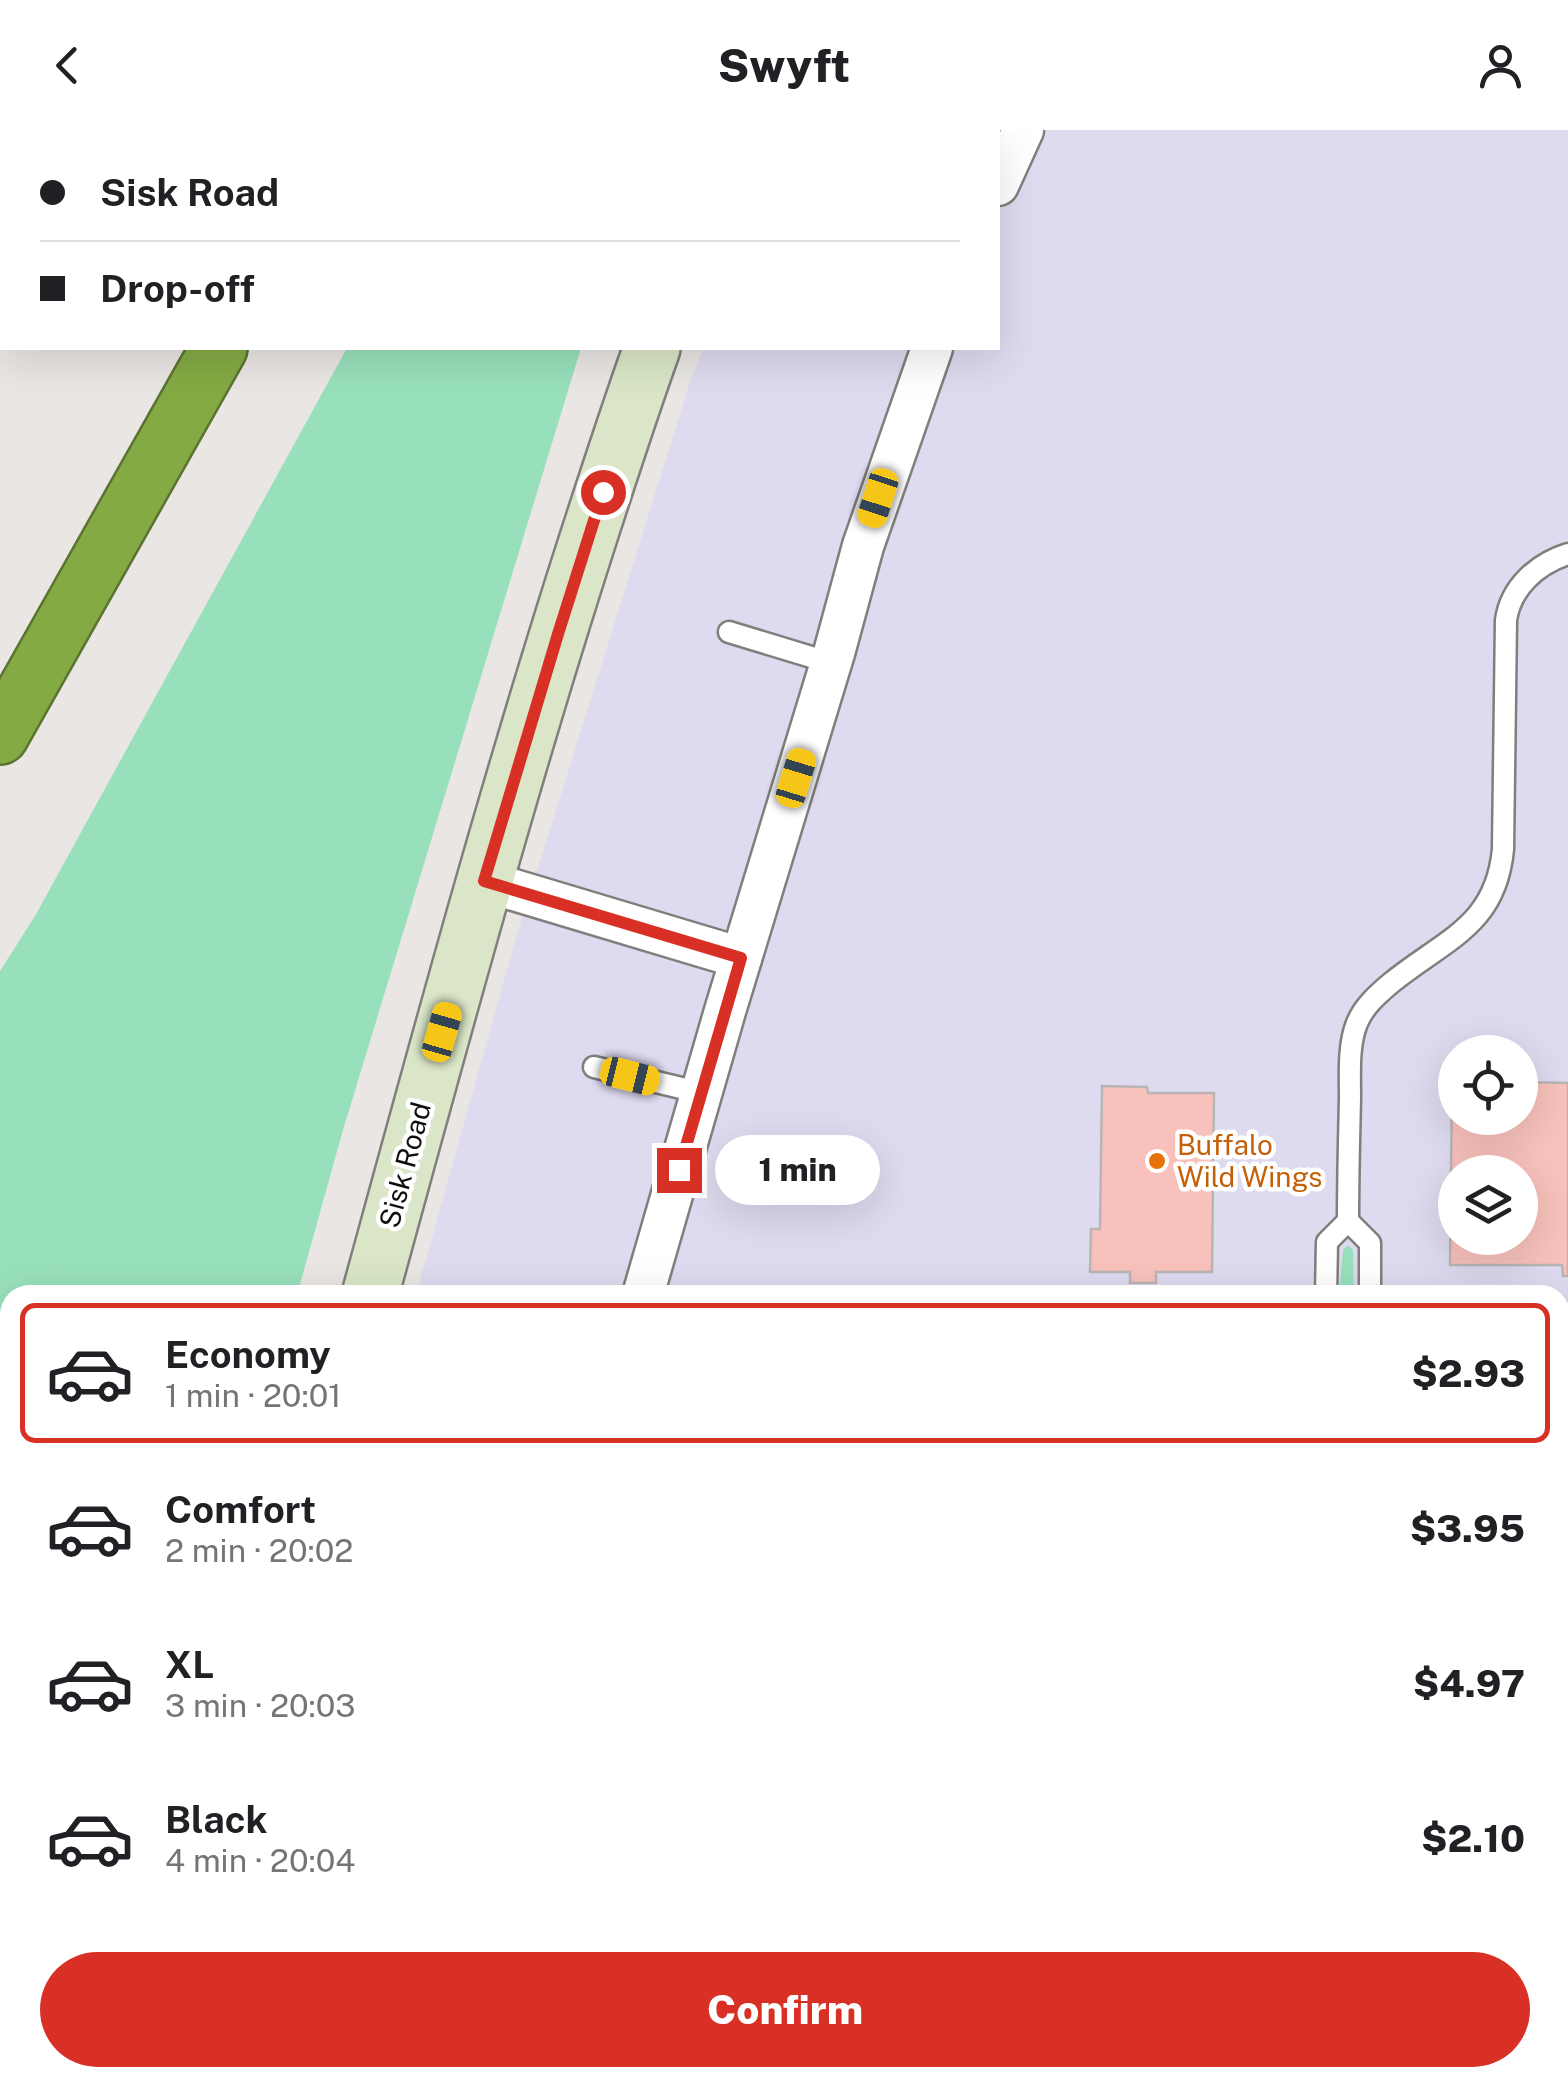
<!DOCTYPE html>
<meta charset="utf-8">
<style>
:root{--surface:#fff;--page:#f6f6f6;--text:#202124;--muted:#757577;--line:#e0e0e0;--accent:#d93025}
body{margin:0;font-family:"Public Sans",sans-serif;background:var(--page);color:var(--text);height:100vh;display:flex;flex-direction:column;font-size:38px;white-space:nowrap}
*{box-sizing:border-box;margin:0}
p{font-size:32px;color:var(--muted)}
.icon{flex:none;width:55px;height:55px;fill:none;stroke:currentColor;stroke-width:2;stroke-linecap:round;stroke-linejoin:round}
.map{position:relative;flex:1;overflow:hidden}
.details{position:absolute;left:0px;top:1155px;width:1570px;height:802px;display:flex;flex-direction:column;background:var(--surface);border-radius:30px 30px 0 0;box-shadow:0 10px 40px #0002}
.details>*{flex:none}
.hud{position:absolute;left:0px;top:0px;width:1000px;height:220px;box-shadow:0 10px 40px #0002;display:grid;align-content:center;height:220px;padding:0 40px;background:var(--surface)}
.buttons{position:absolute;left:1438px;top:905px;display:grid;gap:20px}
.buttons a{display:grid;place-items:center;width:100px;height:100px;border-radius:50%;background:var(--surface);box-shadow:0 10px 40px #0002;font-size:50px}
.end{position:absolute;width:45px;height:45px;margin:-22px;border:12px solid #d93025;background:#fff;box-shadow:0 0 0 5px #fff}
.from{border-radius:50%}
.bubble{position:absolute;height:70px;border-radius:35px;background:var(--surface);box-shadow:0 10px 40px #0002;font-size:32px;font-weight:800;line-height:70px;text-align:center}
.car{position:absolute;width:30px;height:60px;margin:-30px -15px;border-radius:12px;box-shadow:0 0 8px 2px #0007;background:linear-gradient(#f5c518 24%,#345 0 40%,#f5c518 0 76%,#345 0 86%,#f5c518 0)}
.hud b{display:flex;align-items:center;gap:35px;height:95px;font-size:38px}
.hud b+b{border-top:2px solid var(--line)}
.hud i{width:25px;height:25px;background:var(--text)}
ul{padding:18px 0 0;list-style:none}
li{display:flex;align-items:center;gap:30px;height:140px;margin:0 20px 15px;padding:0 20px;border:5px solid transparent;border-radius:15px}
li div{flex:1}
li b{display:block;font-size:38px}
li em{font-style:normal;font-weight:800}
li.current{border-color:var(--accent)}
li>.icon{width:90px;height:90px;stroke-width:1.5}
.button{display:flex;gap:20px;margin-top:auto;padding:20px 40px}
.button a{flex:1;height:115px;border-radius:60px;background:var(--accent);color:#fff;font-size:40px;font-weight:800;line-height:115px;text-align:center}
header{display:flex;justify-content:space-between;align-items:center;height:130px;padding:0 40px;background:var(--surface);font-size:45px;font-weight:800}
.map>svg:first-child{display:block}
</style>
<header><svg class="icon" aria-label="back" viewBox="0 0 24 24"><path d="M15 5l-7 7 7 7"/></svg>Swyft<svg class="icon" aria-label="person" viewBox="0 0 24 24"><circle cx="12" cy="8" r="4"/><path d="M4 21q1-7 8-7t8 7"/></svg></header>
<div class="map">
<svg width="1568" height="1956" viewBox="0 0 1568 1956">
<rect width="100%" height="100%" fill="#e9e6e4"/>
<!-- commercial -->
<path fill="#dedaef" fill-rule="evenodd" d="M798,0H1568V1956H152L157,1948H1560V1165H416L515,811L692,246L704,218H998V2H797ZM1455,922H1520V988H1455ZM1455,1042H1520V1108H1455Z"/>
<!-- green -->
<g fill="#98e0bb">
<path d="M393,0H662L661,2H392Z"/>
<path d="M347,218H581L343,1000L297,1165H10V1874L0,1888V841L35,786Z"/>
<path d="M1348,1115L1353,1120L1354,1165H1339L1343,1120Z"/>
</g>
<!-- building -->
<g fill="#f8c1bb" stroke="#b9b5b5" stroke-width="2.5" fill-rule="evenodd">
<path d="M1452,951H1455V988H1520V952L1568,953V1146H1563L1562,1135H1450ZM1455,1042H1520V1108H1455Z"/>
<path d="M1102,956L1147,957L1148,963H1214L1212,1142H1156V1153H1130V1142H1090L1091,1099H1100Z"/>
<rect x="1560" y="1223" width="8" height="254"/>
<rect x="290" y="1948" width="299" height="8"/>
</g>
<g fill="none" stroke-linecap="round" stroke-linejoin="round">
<defs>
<g id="service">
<path d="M729,502L831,533"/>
<path d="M594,937L702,963"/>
<path d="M1348,1091L1370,1113V1165"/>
<path d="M1326,1165L1327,1112L1348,1091C1348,1050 1349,1009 1350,968C1350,944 1348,915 1357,893C1364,876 1378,864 1391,853C1445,809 1496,796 1503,719L1506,490C1511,457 1537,434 1568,424"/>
<path d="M1560,1582H1568"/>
</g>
<g id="minor">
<path d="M998,55L1023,0"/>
<path d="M484,751L741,828"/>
<path d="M643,1165L725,881L834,523L863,416L932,218"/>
<path d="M725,1948L730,1956"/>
</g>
<g id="secondary">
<path d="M736,2L737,0"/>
<path d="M370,1165C439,913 507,661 587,412C608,347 629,282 652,218"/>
<path d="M0,1938L10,1925"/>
<path d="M123,1956L129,1948"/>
</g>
<g id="motorway">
<path d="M165,2L167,0"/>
<path d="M343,2L345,0"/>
<path d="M0,178L2,176"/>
<path d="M0,606L219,218"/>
</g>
</defs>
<!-- service casing -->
<use href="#service" stroke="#817f7d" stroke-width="25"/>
<!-- minor casing -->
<use href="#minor" stroke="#817f7d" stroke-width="45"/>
<!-- secondary casing -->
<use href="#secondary" stroke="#817f7d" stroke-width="60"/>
<!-- motorway casing -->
<use href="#motorway" stroke="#5b7331" stroke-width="60"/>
<!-- service -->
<use href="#service" stroke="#fff" stroke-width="20"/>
<!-- minor -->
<use href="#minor" stroke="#fff" stroke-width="40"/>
<!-- secondary -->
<use href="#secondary" stroke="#dae6c7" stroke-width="55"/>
<!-- motorway -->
<use href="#motorway" stroke="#84aa44" stroke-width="55"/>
</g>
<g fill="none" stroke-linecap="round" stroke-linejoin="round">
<!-- route -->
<path stroke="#d93025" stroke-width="12" d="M603,362L558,504L484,751L741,828L679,1040"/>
</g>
<!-- markers -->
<circle fill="#e8710a" stroke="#fff" stroke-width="4" cx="1157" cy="1031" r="10"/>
<g text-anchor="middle" stroke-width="9" stroke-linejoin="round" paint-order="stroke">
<!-- food labels -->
<g font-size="28" fill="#c56008" stroke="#fff" text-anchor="start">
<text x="1177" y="1025">Buffalo<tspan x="1177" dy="32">Wild Wings</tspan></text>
</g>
<!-- street labels -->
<g font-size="28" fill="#0f0e0d" stroke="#fff">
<text transform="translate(405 1035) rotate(-75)" y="10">Sisk Road</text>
</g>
</g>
</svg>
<div class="buttons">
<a><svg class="icon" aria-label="locate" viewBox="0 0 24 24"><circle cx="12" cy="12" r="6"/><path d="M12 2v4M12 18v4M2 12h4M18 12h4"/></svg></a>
<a><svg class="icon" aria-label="layers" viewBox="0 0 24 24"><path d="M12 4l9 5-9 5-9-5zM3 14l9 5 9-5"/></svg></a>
</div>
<i class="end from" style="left:603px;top:362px"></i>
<i class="end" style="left:679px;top:1040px"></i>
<div class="bubble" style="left:715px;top:1005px;width:165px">1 min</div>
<i class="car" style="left:878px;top:368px;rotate:198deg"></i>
<i class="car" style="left:796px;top:648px;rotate:17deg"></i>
<i class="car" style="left:442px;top:902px;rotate:16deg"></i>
<i class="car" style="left:630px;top:946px;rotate:104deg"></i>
<div class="hud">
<b><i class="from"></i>Sisk Road</b>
<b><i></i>Drop-off</b>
</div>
<section class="details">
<ul>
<li class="current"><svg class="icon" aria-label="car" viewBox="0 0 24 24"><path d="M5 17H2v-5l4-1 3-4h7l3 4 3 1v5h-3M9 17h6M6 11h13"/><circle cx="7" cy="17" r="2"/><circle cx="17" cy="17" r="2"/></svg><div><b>Economy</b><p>1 min · 20:01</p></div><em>$2.93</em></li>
<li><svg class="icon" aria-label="car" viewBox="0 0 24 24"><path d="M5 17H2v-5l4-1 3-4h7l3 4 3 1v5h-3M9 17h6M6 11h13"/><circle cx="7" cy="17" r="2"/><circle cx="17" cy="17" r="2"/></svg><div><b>Comfort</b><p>2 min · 20:02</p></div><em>$3.95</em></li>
<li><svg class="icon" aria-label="car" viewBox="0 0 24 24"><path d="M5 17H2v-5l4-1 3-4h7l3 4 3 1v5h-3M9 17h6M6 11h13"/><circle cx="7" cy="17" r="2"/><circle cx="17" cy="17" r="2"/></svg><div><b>XL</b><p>3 min · 20:03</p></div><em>$4.97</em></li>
<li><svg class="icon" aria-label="car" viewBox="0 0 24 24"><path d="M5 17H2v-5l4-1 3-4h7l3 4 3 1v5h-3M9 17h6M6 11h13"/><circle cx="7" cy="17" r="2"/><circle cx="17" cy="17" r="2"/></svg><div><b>Black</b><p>4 min · 20:04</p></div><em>$2.10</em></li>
</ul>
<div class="button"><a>Confirm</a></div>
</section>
</div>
